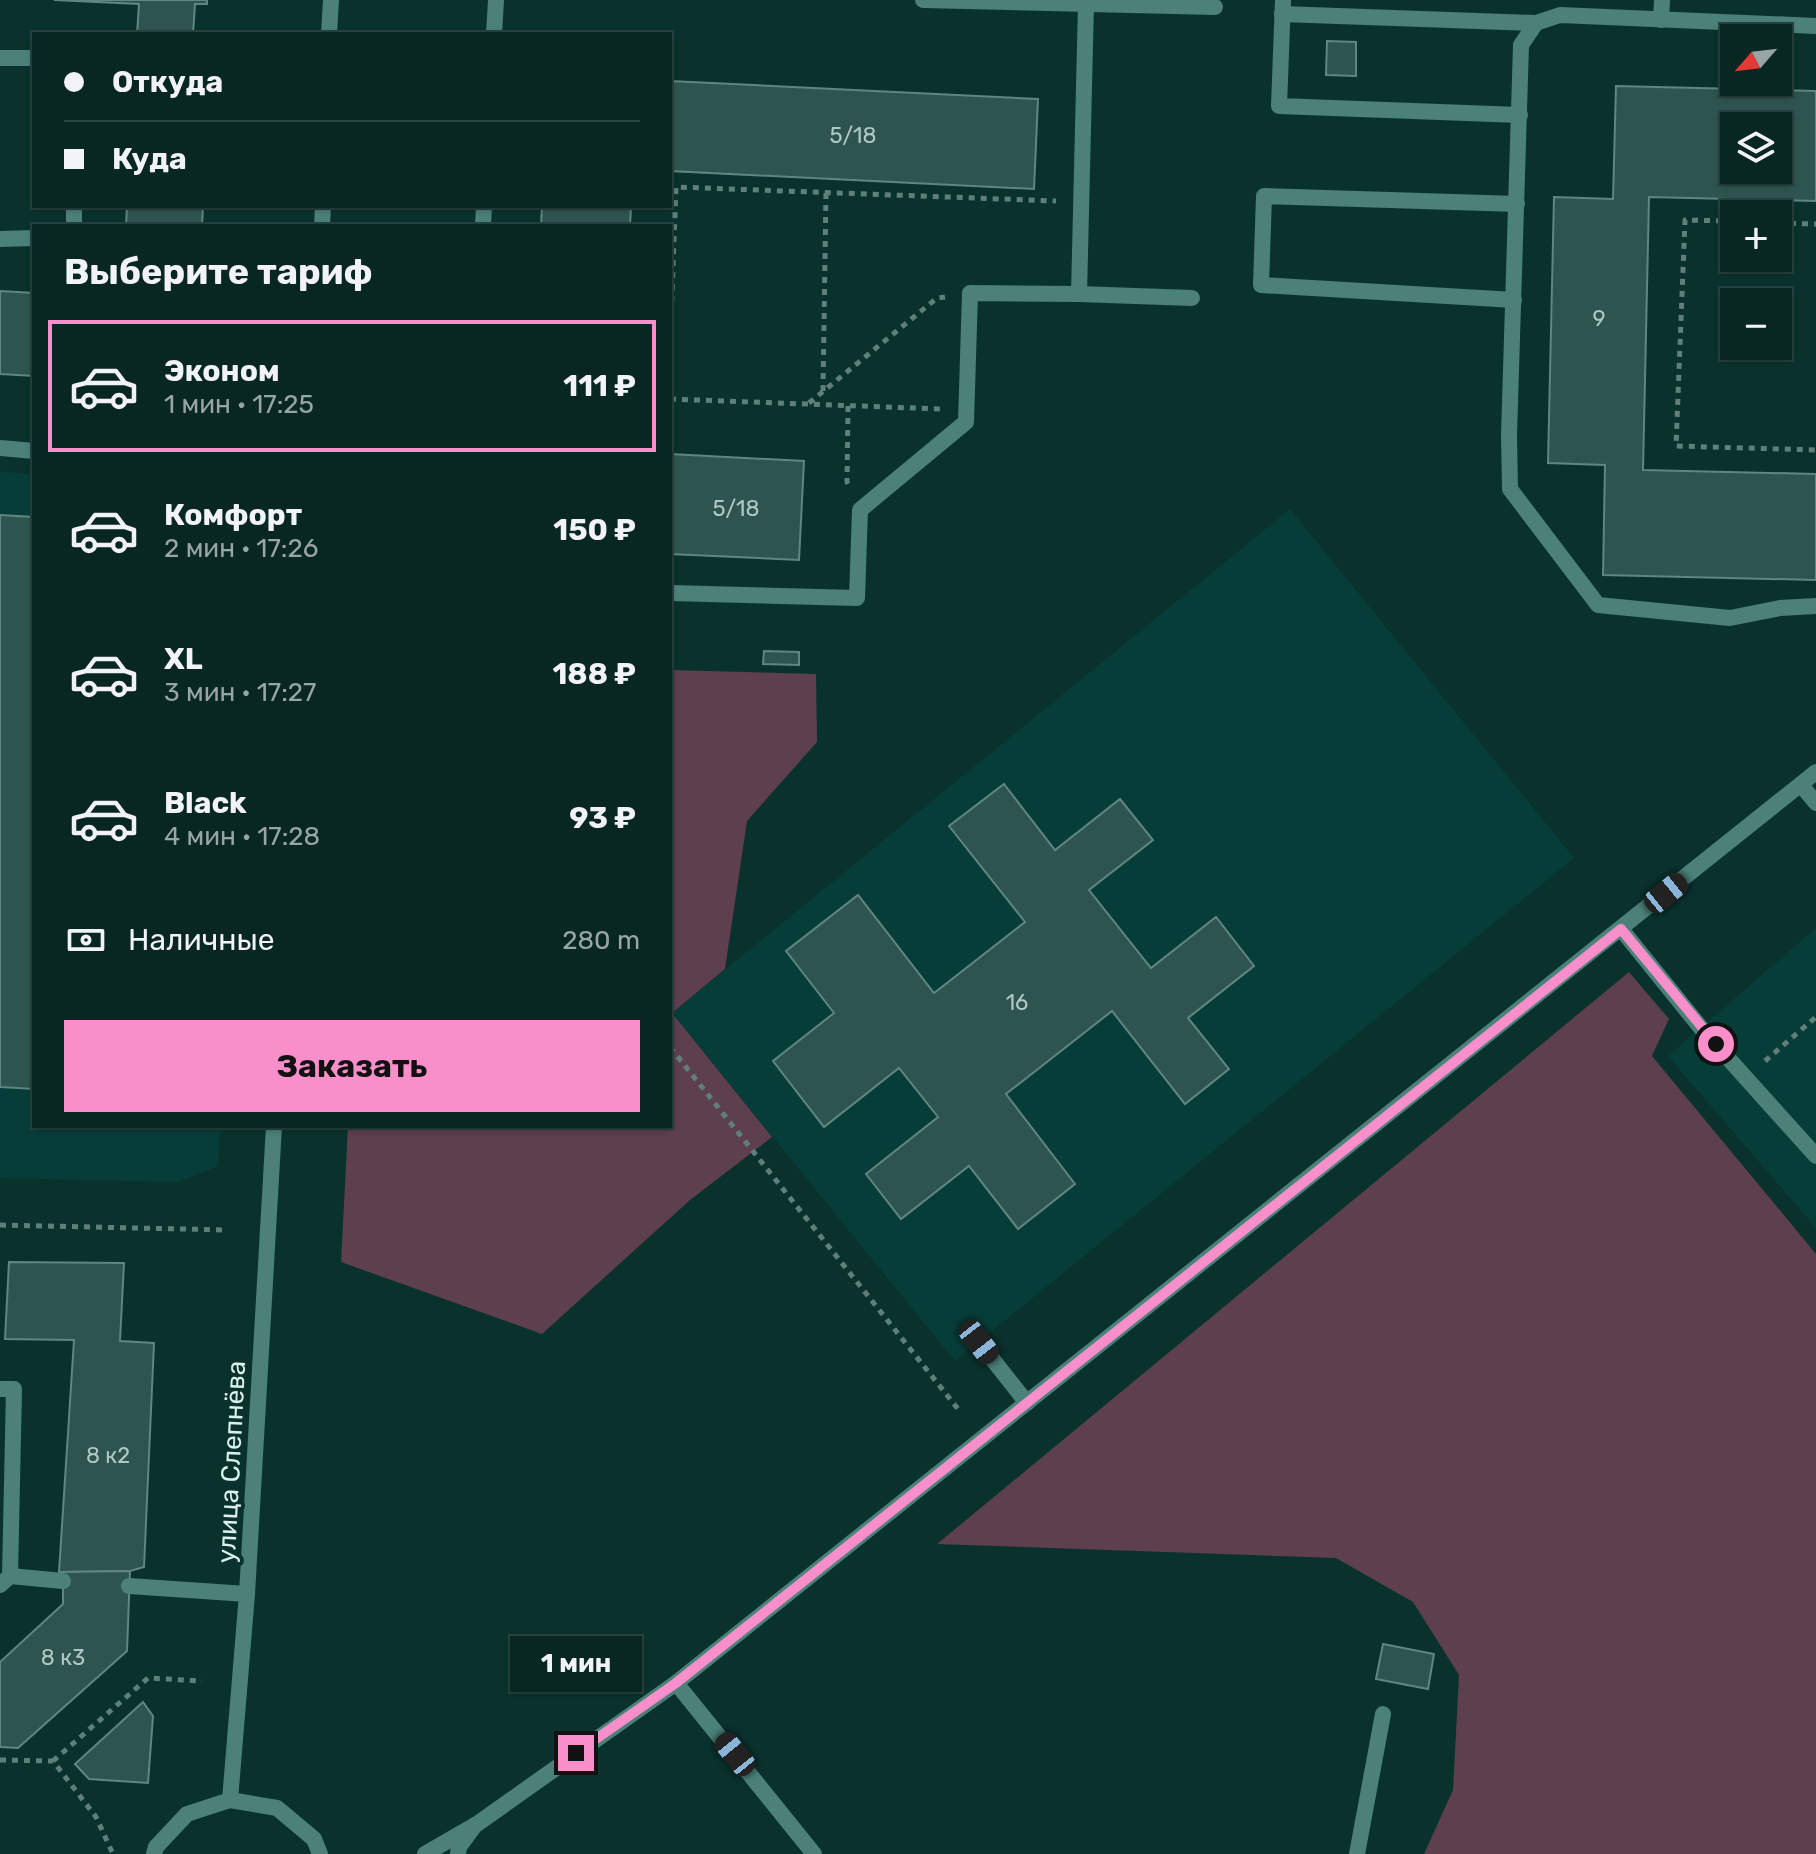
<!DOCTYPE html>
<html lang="ru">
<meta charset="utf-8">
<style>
:root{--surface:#082622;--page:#112e2a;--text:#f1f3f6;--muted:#98a5a5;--line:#294340;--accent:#f98fca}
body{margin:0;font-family:Rubik,sans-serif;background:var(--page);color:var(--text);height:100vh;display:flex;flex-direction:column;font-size:30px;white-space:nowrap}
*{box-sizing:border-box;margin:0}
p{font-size:26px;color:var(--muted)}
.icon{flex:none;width:44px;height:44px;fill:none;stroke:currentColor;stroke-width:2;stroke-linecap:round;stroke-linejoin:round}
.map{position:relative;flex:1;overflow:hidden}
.panel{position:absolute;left:32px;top:224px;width:640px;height:904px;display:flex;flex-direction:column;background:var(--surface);border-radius:0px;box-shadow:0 2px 6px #0004,0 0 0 2px var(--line)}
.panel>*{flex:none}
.banner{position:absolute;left:32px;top:32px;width:640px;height:176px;border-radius:0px;box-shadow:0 2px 6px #0004,0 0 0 2px var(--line);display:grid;align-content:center;height:176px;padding:0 32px;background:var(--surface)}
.needle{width:52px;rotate:242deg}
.controls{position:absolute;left:1720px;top:24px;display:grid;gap:16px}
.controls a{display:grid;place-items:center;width:72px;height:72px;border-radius:0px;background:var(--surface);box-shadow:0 2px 6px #0004,0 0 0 2px var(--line);font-size:40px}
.end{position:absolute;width:36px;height:36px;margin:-18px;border:10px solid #f98fca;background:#111;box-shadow:0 0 0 4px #111}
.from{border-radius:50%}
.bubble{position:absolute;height:56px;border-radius:0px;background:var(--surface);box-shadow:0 2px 6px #0004,0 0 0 2px var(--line);font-size:26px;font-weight:700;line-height:56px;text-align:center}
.car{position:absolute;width:24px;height:48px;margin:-24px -12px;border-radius:10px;box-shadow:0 0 6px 2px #0007;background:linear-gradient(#222 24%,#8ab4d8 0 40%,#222 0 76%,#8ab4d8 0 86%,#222 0)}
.banner b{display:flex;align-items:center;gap:28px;height:76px;font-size:30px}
.banner b+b{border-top:2px solid var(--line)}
.banner i{width:20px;height:20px;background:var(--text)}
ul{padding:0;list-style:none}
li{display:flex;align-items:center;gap:24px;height:132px;margin:0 16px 12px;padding:0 16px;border:4px solid transparent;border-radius:0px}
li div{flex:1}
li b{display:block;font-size:30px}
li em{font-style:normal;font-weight:700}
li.on{border-color:var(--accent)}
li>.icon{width:72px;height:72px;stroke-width:1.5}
h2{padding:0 32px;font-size:36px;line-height:96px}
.pay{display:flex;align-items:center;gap:20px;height:88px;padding:0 32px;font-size:30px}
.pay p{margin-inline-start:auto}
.action{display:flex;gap:16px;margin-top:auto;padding:16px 32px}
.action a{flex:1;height:92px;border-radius:0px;background:var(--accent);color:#111;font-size:32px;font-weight:700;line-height:92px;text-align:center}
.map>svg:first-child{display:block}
</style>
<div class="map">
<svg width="1816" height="1854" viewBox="0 0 1816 1854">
<rect width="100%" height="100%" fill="#0a322d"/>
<!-- built -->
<g fill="#073d38">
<path d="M0,471L34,475V1126H220L218,1166L178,1182L0,1178Z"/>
<path d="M1290,509L1574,858L955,1361L672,1013Z"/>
<path d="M1816,928V1228L1668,1056Z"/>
</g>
<!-- green -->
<g fill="#5d3f4e">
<path d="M670,670L816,674L817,742L747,821L725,969L672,1013L772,1137L690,1200L542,1334L341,1262L348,1126H670Z"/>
<path d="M1629,972L1669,1019L1652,1056L1816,1254V1854H1424L1453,1790L1459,1675L1413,1602L1336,1558L937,1544Z"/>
</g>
<!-- building -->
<g fill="#2e544f" stroke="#5f8680" stroke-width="2" fill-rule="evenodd">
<path d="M54,0H207V4H195L193,34H137L139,4Z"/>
<path d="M1327,41L1356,42V76L1326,75Z"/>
<path d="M670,81L1038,99L1034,189L670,171Z"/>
<path d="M1616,86L1816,91V201L1649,197L1643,470L1816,474V580L1603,575L1605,465L1548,463L1554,197L1613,199ZM1734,126H1778V170H1734Z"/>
<path d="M127,206H203L202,226H126Z"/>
<path d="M542,206H631L630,226H541Z"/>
<path d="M0,291L34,293V376L0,374Z"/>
<path d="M670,454L804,461L799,560L670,554Z"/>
<path d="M0,515L34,517V1089L0,1087Z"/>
<path d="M764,651L799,652V665L763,664Z"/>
<path d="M1004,784L1055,850L1120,799L1153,840L1089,890L1151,968L1216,917L1254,966L1188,1018L1229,1069L1185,1104L1112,1011L1006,1094L1075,1184L1018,1229L969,1166L901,1219L866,1174L938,1117L899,1068L824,1127L773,1061L834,1013L786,951L858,895L934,993L1025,922L949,826Z"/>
<path d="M9,1262L124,1263L120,1341L154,1343L144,1567L130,1571L59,1572L74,1340L5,1339Z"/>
<path d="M130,1571L127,1651L18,1748L0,1747V1662L63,1604V1572Z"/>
<path d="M1383,1644L1434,1654L1428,1689L1376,1679Z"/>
<path d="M143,1702L153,1716L148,1783L89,1779L75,1764Z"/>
</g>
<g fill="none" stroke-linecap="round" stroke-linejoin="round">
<!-- path -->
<g stroke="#5f7f7b" stroke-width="5" stroke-dasharray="6 6" stroke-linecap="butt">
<path d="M1734,221L1685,220L1676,446L1816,450"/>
<path d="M1778,223L1816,224"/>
<path d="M670,350L676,187L1056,201"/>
<path d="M823,391L826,192"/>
<path d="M670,399L941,409"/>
<path d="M809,403L937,298L945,297"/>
<path d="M848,406L847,482L850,488"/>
<path d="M670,1047L958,1409"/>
<path d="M1765,1061L1816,1017"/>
<path d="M0,1225L227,1230"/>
<path d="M0,1760L53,1761L96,1817L113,1854"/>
<path d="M53,1761L148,1678L202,1681"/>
</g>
<!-- service -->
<g stroke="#4b8179" stroke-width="16">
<path d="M923,0L1215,7"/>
<path d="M1283,0L1279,106L1520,115"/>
<path d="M1282,14L1536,23"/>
<path d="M1661,20L1662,0"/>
<path d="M1816,26L1560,15L1536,23L1521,45L1509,435L1510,489L1598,605L1730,618L1780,608L1816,606"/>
<path d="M494,34L496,0"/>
<path d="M0,58H34"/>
<path d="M74,226V206"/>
<path d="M483,226L484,206"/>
<path d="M0,239L34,238"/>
<path d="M1079,294L1192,298"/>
<path d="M1514,300L1261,285L1264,196L1517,204"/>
<path d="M0,448L34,451"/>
<path d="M670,593L857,598L860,510L966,422L970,293L1079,294L1086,4"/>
<path d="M1801,785L1816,803"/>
<path d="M1621,929L1701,1028L1816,1156"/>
<path d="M979,1342L1027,1403"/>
<path d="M0,1389H14L10,1576L0,1585"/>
<path d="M10,1576L63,1581"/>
<path d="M129,1586L247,1594"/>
<path d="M676,1683L814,1854"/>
<path d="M1357,1854L1383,1714"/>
</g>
<!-- minor -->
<g stroke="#4b8179" stroke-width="16">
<path d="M329,34L331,0"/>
<path d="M322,226L323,206"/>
<path d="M230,1800L247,1594L274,1126"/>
<path d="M458,1854L459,1847L475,1825"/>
</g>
<!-- tertiary -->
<g stroke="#4b8179" stroke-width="16">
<path d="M154,1854L156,1847L187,1814L230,1800L277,1808L314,1839L320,1854"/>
<path d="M425,1854L477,1824L676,1683L1816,772"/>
</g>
</g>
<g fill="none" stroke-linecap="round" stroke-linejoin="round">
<!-- route -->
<path stroke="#f98fca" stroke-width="10" d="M576,1753L676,1683L1621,929L1716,1044"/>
</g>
<g text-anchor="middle" stroke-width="8" stroke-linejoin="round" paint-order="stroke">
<!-- number labels -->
<g font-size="22" fill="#b0c8c5">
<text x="853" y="143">5/18</text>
<text x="1599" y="326">9</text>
<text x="736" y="516">5/18</text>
<text x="1017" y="1010">16</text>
<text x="108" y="1463">8 к2</text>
<text x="63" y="1665">8 к3</text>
</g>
<!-- street labels -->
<g font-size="26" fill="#dbefec" stroke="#0a322d">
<text transform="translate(231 1462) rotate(-87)" y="9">улица Слепнёва</text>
</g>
</g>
</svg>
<div class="controls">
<a><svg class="needle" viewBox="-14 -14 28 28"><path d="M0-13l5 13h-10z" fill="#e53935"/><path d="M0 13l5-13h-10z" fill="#98a5a5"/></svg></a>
<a><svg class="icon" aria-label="layers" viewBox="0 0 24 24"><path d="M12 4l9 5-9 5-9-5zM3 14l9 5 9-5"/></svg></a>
<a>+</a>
<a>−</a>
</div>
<i class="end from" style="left:1716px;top:1044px"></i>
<i class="end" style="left:576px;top:1753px"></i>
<div class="bubble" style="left:510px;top:1636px;width:132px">1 мин</div>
<i class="car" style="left:1666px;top:893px;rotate:51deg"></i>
<i class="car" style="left:979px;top:1342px;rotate:142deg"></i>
<i class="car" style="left:735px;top:1754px;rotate:321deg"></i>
<div class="banner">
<b><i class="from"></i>Откуда</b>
<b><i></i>Куда</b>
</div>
<section class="panel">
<h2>Выберите тариф</h2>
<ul>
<li class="on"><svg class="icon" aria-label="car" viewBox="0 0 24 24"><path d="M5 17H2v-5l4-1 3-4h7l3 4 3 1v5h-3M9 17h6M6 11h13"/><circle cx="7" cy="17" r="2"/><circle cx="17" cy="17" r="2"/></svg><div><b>Эконом</b><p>1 мин · 17:25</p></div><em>111 ₽</em></li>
<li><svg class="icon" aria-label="car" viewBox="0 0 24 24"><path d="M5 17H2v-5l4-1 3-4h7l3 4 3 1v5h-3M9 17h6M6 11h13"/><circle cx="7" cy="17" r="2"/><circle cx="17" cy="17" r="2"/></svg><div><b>Комфорт</b><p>2 мин · 17:26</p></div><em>150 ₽</em></li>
<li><svg class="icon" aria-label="car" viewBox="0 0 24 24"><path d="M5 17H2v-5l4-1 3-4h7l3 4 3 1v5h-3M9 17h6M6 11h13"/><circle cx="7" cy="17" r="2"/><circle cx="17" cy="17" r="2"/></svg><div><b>XL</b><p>3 мин · 17:27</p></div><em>188 ₽</em></li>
<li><svg class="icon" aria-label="car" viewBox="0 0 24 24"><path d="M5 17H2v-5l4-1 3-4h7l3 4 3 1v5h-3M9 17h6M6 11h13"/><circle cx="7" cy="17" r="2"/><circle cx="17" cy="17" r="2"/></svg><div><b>Black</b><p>4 мин · 17:28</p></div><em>93 ₽</em></li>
</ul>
<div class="pay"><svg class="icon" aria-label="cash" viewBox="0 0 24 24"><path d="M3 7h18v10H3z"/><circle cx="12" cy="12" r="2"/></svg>Наличные<p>280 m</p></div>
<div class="action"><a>Заказать</a></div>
</section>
</div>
